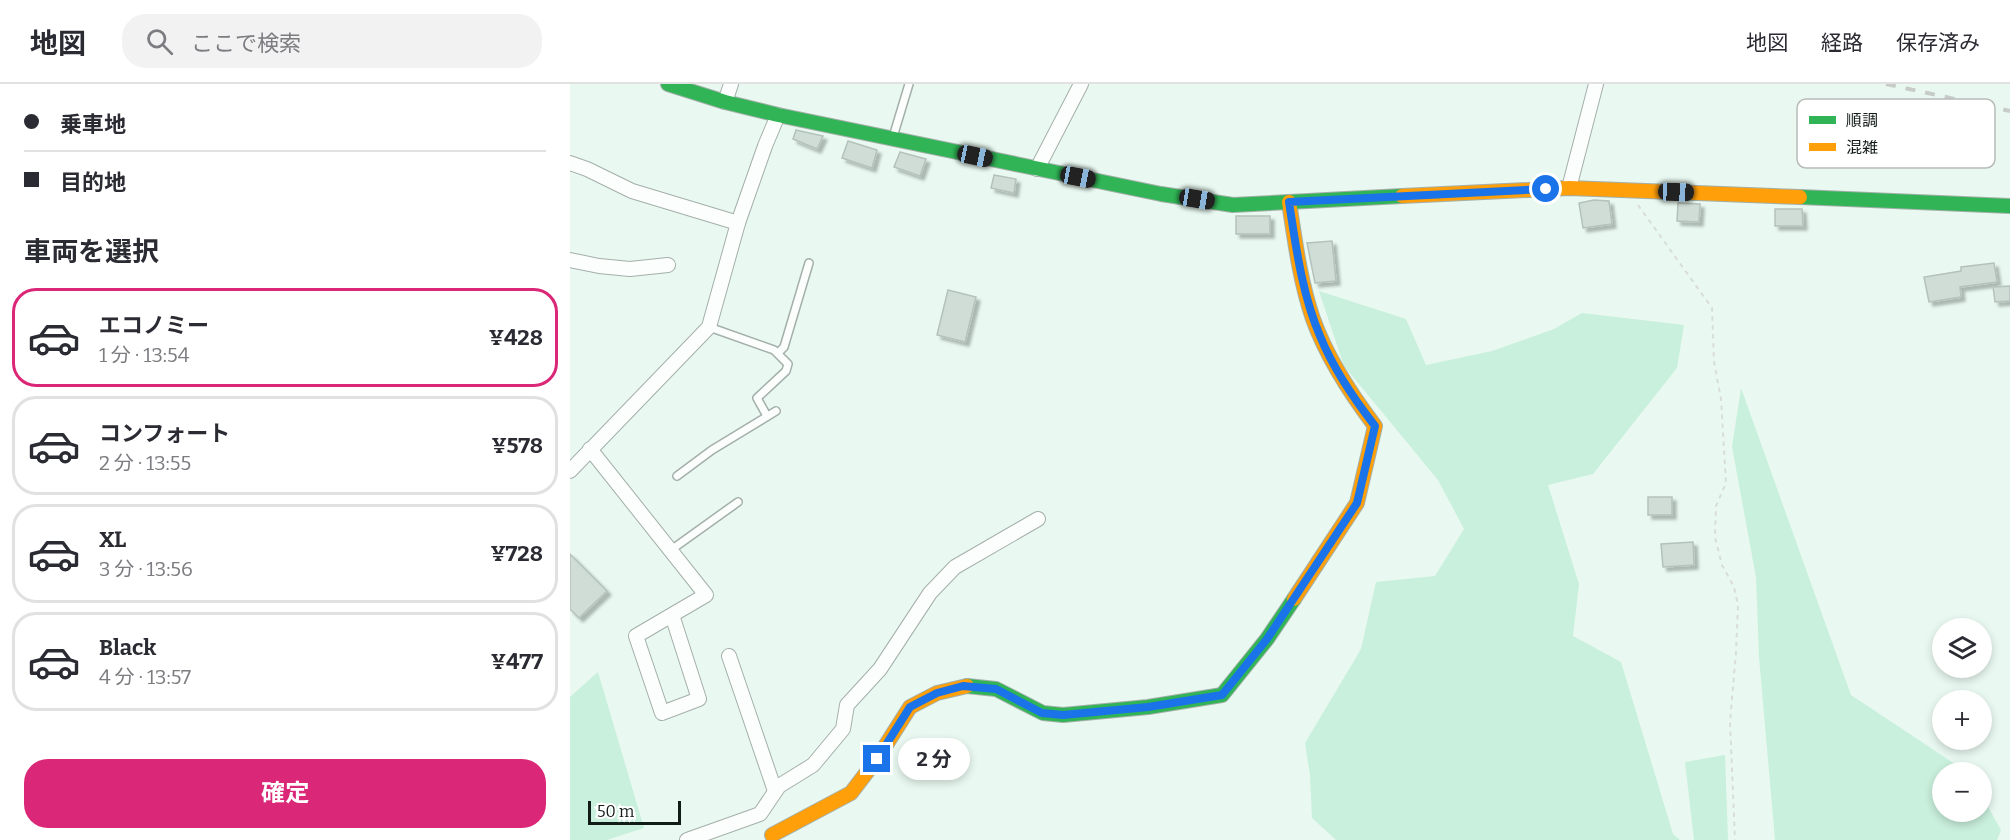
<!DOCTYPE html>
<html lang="ja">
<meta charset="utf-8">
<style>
:root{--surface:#fff;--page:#f2f2f3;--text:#2b2b33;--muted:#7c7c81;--line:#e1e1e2;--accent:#db2777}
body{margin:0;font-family:Bitter,"Noto Sans JP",serif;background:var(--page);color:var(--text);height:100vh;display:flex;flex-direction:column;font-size:22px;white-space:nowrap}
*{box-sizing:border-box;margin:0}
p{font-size:20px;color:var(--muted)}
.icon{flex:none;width:33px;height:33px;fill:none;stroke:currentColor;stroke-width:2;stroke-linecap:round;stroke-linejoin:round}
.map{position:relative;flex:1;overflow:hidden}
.sheet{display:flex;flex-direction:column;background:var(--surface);width:570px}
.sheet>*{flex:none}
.banner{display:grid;align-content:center;height:132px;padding:0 24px;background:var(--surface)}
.fabs{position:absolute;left:1362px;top:534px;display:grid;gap:12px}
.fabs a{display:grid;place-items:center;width:60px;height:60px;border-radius:50%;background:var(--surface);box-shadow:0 3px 9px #0003;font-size:30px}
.scale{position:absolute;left:18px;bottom:15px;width:93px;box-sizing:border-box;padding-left:6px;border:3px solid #121c17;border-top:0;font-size:16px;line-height:21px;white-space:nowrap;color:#121c17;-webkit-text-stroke:4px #fff;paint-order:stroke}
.end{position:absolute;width:27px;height:27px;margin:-14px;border:8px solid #1a73e8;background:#fff;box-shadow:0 0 0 3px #fff}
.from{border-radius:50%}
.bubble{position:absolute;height:42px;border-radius:21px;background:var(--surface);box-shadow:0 3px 9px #0003;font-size:20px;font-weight:700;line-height:42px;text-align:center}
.car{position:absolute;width:18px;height:36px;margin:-18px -9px;border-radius:8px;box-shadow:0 0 4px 2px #0007;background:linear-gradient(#222 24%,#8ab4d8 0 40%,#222 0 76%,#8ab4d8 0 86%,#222 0)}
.banner b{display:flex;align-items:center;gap:21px;height:57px;font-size:22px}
.banner b+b{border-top:2px solid var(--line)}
.banner i{width:15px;height:15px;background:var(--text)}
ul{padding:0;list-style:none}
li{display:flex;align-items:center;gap:18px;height:99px;margin:0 12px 9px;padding:0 12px;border:3px solid var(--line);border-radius:24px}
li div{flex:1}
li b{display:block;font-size:22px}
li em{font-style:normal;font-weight:700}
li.active{border-color:var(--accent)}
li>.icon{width:54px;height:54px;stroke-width:1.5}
h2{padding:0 24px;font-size:27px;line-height:72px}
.primary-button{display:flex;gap:12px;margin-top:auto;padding:12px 24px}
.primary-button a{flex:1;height:69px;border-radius:24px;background:var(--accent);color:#fff;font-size:24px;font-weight:700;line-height:69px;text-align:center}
header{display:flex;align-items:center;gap:36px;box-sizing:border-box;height:84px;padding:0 30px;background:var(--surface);border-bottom:2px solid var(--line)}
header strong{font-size:28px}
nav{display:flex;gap:33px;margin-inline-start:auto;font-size:21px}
.search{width:420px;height:54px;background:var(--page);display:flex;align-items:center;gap:15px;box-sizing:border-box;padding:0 21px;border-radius:24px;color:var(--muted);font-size:22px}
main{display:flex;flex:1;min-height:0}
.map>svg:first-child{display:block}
</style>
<header>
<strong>地図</strong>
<div class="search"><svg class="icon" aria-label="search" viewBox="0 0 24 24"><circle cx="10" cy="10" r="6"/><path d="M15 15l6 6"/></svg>ここで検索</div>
<nav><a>地図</a><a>経路</a><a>保存済み</a></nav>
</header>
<main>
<section class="sheet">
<div class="banner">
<b><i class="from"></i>乗車地</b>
<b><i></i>目的地</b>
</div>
<h2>車両を選択</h2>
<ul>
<li class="active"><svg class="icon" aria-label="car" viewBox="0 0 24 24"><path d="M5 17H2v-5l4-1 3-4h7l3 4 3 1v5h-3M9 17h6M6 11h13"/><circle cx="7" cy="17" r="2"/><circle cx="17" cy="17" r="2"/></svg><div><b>エコノミー</b><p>1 分 · 13:54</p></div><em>¥428</em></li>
<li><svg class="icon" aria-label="car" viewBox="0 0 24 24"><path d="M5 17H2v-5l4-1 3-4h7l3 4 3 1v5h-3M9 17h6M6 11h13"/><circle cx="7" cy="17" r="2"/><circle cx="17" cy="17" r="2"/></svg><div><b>コンフォート</b><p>2 分 · 13:55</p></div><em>¥578</em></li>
<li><svg class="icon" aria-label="car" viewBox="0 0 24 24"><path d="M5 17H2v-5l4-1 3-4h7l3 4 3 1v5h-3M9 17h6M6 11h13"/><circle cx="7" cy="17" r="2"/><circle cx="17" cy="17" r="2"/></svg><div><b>XL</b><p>3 分 · 13:56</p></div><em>¥728</em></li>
<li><svg class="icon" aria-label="car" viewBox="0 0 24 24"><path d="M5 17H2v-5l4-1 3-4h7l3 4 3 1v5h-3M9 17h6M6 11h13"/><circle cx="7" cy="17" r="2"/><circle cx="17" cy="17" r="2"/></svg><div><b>Black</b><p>4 分 · 13:57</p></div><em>¥477</em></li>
</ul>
<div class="primary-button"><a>確定</a></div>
</section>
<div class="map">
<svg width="1440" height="756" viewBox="0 0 1440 756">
<defs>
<filter id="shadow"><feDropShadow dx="4" dy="4" stdDeviation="1.5" flood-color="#0004"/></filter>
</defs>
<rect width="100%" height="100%" fill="#e9f9f1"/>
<!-- green -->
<g fill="#c9f0dc">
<path d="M749,207L836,235L856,281L922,267L984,245L1012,229L1114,241L1107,284L1023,390L978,401L1009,500L1003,552L1051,578L1103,750L1110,756H766L742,734L740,691L735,659L791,565L806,498L865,492L894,445L868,396L774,282Z"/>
<path d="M1171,304L1281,611L1397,688H1372V728H1412V712L1431,746L1427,756H1205L1189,573L1186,493L1162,363Z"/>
<path d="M28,588L74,744L37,756H0V613Z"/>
<path d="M1155,671L1158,756H1124L1115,678Z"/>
</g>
<!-- building -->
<g fill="#d0ddd7" stroke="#b5c1bb" stroke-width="1.5" filter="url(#shadow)">
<path d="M226,46L253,52L247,65L223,55Z"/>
<path d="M278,57L307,66L302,84L272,74Z"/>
<path d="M330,68L356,75L350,92L324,83Z"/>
<path d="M424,91L446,95L444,109L421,104Z"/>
<path d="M1024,116L1039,117L1042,140L1013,144L1009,119Z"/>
<path d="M1108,119L1130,120L1129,138L1107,137Z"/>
<path d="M1205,125H1232L1233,142H1205Z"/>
<rect x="666" y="132" width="34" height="18"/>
<path d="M762,157L766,197L745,199L737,159Z"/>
<path d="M1424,179L1427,198L1390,203L1391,213L1359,218L1354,193L1391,187V183Z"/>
<path d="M1440,202V217L1425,218L1423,203Z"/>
<path d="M378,206L406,213L395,258L367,251Z"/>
<rect x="1078" y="413" width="24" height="18"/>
<path d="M1123,458L1124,481L1093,483L1091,460Z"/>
<path d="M0,470L37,507L9,534L0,525Z"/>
</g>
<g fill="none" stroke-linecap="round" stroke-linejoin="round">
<defs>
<g id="lane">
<path d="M323,53L339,0"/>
<path d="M139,243L204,266L218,280L216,287L187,314L197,332"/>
<path d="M208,269L214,263L239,179"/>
<path d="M107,392L142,366L206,327"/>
<path d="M101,466L168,418"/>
</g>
<g id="street">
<path d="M155,18L161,0"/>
<path d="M0,79L17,85L62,107L168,139"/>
<path d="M467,85L511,0"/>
<path d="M999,104L1026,0"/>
<path d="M0,176L29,182L60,185L98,181"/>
<path d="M20,365L136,511L66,552L92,629L129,615L102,531"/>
<path d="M0,387L139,243L168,139L195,62L208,31"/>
<path d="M159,572L205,707"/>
<path d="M117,756L190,730L209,702L243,681L273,645L277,621L310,585L360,509L385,483L468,435"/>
</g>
<g id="fast">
<path d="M98,0L155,18L208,31L591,110L663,121L832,112"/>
<path d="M1230,113L1440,122"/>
<path d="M397,602L426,605L473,629L493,631L578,623L652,611L697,555L724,515"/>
</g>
<g id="slow">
<path d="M832,112L999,104L1230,113"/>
<path d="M719,118C725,157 730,197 743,235C757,274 780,309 805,342L787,419L724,515"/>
<path d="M202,751L281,709L307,675L340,623L367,609L397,602"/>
</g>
</defs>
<!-- lane casing -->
<use href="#lane" stroke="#a4afaa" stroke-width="10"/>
<!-- street casing -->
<use href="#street" stroke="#a4afaa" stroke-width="16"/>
<!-- fast casing -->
<use href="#fast" stroke="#a4afaa" stroke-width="16"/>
<!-- slow casing -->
<use href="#slow" stroke="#a4afaa" stroke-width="16"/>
<!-- path -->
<path stroke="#d8ddda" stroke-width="2" stroke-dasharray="4.5 4.5" stroke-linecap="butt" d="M1068,121L1142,224L1144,278L1151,315L1156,399L1146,422L1145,453L1152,481L1164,503L1168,521L1166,568L1160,638L1165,756"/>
<!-- lane -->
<use href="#lane" stroke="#fcfefd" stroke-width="7"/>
<!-- street -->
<use href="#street" stroke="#fcfefd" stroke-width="14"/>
<!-- fast -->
<use href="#fast" stroke="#30b455" stroke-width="14"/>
<!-- slow -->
<use href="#slow" stroke="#ff9f0a" stroke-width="14"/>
<!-- rail -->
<path stroke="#c7ccc9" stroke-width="4" stroke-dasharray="10 10" stroke-linecap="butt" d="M1316,0L1440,27"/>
</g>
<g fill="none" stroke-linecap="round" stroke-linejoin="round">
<!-- route -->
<path stroke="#1a73e8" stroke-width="8" d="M307,675L340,623L367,609L393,602L426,605L472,629L493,631L578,623L652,611L697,555L787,419L805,342C784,315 763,284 750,252C732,210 726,163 719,118L976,105"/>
</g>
<!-- legend -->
<rect x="1227" y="15" width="198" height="69" rx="9" fill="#fff" stroke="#b8bbb9" stroke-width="1.5"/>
<rect x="1239" y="32" width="27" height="8" fill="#30b455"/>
<rect x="1239" y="59" width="27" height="8" fill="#ff9f0a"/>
<g font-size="16" fill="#121c17">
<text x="1276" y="42">順調</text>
<text x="1276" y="69">混雑</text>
</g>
</svg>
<div class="fabs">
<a><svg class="icon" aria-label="layers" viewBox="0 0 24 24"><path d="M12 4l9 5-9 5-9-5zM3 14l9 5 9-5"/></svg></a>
<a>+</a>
<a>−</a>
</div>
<div class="scale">50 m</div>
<i class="end from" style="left:976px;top:105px"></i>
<i class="end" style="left:307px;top:675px"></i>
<div class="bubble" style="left:328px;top:654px;width:72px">2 分</div>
<i class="car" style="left:405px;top:72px;rotate:102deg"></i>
<i class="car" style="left:508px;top:93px;rotate:101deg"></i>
<i class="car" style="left:1106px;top:108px;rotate:92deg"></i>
<i class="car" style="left:627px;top:115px;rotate:99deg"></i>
</div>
</main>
